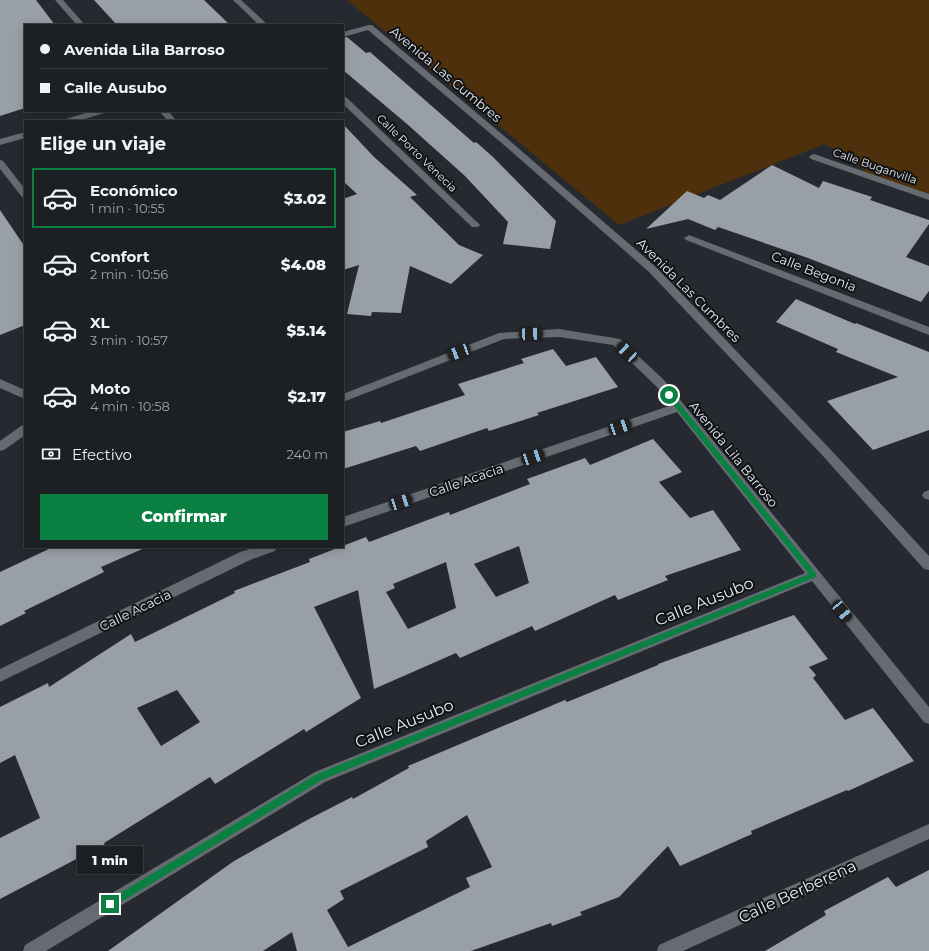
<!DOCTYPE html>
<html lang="es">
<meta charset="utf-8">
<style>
:root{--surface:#1c2024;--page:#292d31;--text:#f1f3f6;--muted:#a0a3a6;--line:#3a3e41;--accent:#0b8043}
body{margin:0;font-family:Montserrat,sans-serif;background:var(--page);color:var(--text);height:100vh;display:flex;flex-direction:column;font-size:15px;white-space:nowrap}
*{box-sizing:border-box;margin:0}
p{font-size:13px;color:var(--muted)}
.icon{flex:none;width:22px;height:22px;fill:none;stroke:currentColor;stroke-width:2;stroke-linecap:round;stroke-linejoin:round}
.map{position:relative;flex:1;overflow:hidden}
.panel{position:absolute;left:24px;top:120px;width:320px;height:428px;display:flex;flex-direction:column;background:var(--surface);border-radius:0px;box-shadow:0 2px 10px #0003,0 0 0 1px var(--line)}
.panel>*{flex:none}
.guide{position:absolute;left:24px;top:24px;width:320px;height:88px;border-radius:0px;box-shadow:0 2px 10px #0003,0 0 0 1px var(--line);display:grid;align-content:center;height:88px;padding:0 16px;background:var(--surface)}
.end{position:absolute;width:18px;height:18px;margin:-9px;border:5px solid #0b8043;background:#fff;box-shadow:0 0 0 2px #fff}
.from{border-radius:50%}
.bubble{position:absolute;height:28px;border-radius:0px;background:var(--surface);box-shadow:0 2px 10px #0003,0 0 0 1px var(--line);font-size:13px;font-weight:800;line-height:28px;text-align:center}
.car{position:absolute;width:12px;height:24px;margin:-12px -6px;border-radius:5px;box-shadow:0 0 3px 1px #0007;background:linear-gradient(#222 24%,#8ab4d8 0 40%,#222 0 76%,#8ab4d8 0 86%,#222 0)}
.guide b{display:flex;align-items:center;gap:14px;height:38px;font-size:15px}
.guide b+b{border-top:1px solid var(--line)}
.guide i{width:10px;height:10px;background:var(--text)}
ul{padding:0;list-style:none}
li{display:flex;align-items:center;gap:12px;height:60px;margin:0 8px 6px;padding:0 8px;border:2px solid transparent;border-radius:0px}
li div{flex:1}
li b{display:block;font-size:15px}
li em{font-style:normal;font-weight:800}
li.active{border-color:var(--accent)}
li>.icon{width:36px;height:36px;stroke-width:1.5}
h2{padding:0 16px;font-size:18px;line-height:48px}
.pay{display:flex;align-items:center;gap:10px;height:44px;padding:0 16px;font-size:15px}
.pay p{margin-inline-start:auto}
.cta{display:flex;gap:8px;margin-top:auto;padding:8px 16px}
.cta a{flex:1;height:46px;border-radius:0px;background:var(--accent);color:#fff;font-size:16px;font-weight:800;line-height:46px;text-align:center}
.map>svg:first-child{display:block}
</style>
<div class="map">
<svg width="929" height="951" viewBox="0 0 929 951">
<rect width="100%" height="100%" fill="#262a30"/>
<!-- green -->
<path fill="#4e300c" d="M347,0H929V195L881,182L825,144L619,225Z"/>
<!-- building -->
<g fill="#999fa6" fill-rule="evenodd">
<path d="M0,0H36L55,25H25V108L0,116Z"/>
<path d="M94,0H204L230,25H117Z"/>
<path d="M347,37L366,53L370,52L474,143L476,142L493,157L556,221L550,249L503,244L508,222L465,176L407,124L343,70V38Z"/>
<path d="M343,124L374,157L417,195L410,197L459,245L483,255L451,284L410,266L401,313L372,312L371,316L347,314L359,265L343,270V199L357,194L343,181Z"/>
<path d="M772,165L819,188L823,181L872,197L870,200L929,220V224L906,257L929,266V291L921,302L808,258L718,227L715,230L688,219L646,229L687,191L704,198L708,195L720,200Z"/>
<path d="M0,210L25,247V325L0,335Z"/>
<path d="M796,299L855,324L856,323L929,352V430L873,450L827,401L898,377L836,352L838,349L776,322Z"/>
<path d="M553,349L566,366L596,357L618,387L537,413L539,415L489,431L487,428L420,451L416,446L343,469V432L380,421L381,423L465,395L458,384L524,363L521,359Z"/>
<path d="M653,439L682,472L659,482L690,518L713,510L741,550L665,576L668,580L618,600L615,595L535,631L532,626L460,658L456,653L374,689L358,590L314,607L361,698L306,732L304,729L215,784L210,777L104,843L105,844L0,899V838L40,818L15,755L0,763V707L48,683L49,687L131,634L135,642L235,593L234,591L310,562L309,559L366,537L369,542L449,512L450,515L530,484L527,479L585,458L590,465ZM519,546L529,583L496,597L474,564ZM446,562L456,608L408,629L386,592L395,588L393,584ZM177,690L200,722L161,746L137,708Z"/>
<path d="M53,547H147L101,567L104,572L24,611L26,613L0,626V572Z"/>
<path d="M794,615L828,659L809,667L816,675L813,678L845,720L873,708L914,761L848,791L847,790L751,831L752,834L680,866L668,846L619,897L580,912L582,915L552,926L551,923L471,951H297L292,932L263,951H108L234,861L309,819L352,797L353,799L409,768L408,766L565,700L567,702L658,665V664ZM467,815L492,867L466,878L470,887L348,947L327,910L344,899L340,891L428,847L426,841Z"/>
<path d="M929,870V951H765L826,915L824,911L888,877L896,887Z"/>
</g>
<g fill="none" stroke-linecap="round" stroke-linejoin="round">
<!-- minor -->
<g fill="#666b72" fill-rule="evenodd">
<path d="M55,0H63L85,25H77Z"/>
<path d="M233,0H241L268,25H259Z"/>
<path d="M369,25H372L510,141L657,268L831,450L929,556V570L924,569L823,456L649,272L504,145L368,30L343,37V32Z"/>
<path d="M343,96L346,97L478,223L480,225L478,227H472L343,104Z"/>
<path d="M92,111H105L104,113L78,121H65L66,119Z"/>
<path d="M159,111H168L177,121H168Z"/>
<path d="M25,132V138L0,145V139Z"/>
<path d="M814,154L929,194V200L811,159L809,157L811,155Z"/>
<path d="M0,160L3,161L25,189V198L22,197L0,169Z"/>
<path d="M689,235L929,327V335L686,240L684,238Z"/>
<path d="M559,329L620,339L664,380L929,707V724L924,722L812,581L325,782L46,951H23L25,945L315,772L805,573L677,412L343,527V517L672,405L656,386L613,345L559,337L504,339L343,402V394L499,333Z"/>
<path d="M0,379L25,390V399L0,388Z"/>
<path d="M25,425V435L4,450L0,451V441L21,426Z"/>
<path d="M929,490V500L924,498L922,495L924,492Z"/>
<path d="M256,547H277L275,551L250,560L0,682V669L240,552Z"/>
<path d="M929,824V839L683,951H657L659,945Z"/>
</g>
</g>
<!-- route -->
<path fill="#0b8043" d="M669,393L672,394L816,573V577L322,780L113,907L110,908L107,907L106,904L107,901L317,774L809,574L667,397L666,395Z"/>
<g text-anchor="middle" stroke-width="4" stroke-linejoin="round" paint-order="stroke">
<!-- far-street labels -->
<g font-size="11" fill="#e7eaee" stroke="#101215">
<text transform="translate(417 153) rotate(44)" y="4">Calle Porto Venecia</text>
<text transform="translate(875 166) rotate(19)" y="4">Calle Buganvilla</text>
</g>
<!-- street labels -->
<g font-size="13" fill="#e7eaee" stroke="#101215">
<text transform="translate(446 74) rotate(40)" y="5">Avenida Las Cumbres</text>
<text transform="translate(814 271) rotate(21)" y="5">Calle Begonia</text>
<text transform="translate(689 290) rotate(45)" y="5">Avenida Las Cumbres</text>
<text transform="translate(734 454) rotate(51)" y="5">Avenida Lila Barroso</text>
<text transform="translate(466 480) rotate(-19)" y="5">Calle Acacia</text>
<text transform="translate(135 610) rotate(-26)" y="5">Calle Acacia</text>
</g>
<!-- near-street labels -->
<g font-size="16" fill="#e7eaee" stroke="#101215">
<text transform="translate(704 601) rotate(-22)" y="6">Calle Ausubo</text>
<text transform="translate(404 723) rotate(-22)" y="6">Calle Ausubo</text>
<text transform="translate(797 891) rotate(-25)" y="6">Calle Berberena</text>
</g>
</g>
</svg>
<i class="end from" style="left:669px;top:395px"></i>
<i class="end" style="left:110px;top:904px"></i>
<div class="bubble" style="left:77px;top:846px;width:66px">1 min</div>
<i class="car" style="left:531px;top:334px;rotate:88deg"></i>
<i class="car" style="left:459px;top:352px;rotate:249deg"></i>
<i class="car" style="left:627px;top:352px;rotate:313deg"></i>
<i class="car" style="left:620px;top:427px;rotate:71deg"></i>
<i class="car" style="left:533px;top:457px;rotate:71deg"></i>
<i class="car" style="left:401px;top:502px;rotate:71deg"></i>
<i class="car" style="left:842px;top:611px;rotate:141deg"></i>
<div class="guide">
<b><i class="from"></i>Avenida Lila Barroso</b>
<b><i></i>Calle Ausubo</b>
</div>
<section class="panel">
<h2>Elige un viaje</h2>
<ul>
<li class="active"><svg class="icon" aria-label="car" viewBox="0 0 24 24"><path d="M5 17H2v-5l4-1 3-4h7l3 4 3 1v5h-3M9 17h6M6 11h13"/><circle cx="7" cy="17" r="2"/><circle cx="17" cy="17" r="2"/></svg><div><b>Económico</b><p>1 min · 10:55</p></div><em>$3.02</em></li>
<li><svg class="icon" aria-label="car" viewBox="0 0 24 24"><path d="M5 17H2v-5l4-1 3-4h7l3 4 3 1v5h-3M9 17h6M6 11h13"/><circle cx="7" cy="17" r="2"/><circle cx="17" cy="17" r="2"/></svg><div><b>Confort</b><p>2 min · 10:56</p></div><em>$4.08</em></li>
<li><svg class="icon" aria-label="car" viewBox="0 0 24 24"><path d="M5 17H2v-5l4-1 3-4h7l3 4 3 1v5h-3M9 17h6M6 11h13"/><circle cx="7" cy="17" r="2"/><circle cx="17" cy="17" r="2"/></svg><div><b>XL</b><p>3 min · 10:57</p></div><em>$5.14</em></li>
<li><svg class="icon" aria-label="car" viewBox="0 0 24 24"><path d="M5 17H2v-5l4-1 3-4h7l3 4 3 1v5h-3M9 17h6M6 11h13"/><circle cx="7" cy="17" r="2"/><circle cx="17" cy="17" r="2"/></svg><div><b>Moto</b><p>4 min · 10:58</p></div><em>$2.17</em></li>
</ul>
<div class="pay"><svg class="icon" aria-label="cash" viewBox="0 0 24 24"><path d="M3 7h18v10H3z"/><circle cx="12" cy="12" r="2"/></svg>Efectivo<p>240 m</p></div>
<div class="cta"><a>Confirmar</a></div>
</section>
</div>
